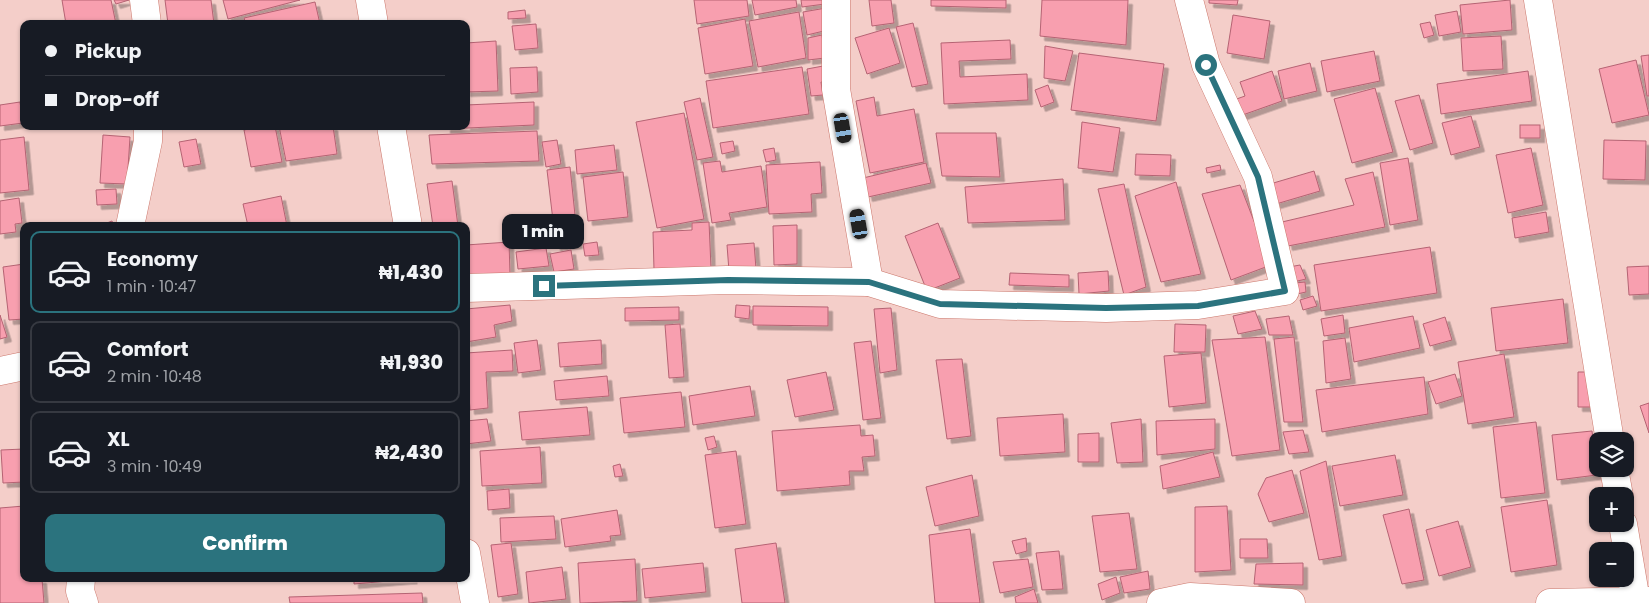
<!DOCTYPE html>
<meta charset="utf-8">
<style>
:root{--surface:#171b24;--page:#20242c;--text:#f1f3f6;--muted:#9ea1a6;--line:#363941;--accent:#2b737e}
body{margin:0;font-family:Poppins,sans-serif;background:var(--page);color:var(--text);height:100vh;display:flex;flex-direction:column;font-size:19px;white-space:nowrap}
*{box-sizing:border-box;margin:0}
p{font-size:16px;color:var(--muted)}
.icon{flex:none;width:28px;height:28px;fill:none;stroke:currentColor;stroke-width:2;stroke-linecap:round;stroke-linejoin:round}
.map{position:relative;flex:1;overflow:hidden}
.panel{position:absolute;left:20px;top:222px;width:450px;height:360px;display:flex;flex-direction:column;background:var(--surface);border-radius:10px;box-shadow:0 1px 4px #0004}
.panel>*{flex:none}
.guide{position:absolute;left:20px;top:20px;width:450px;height:110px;border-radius:10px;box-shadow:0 1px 4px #0004;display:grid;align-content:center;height:110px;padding:0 25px;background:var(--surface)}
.buttons{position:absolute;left:1589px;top:432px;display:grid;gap:10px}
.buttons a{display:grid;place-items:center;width:45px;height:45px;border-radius:10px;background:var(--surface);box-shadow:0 1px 4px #0004;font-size:25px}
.end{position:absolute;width:22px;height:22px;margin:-11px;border:6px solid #2b737e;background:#fff;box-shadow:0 0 0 2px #fff}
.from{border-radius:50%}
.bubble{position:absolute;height:35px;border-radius:10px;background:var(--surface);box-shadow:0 1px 4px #0004;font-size:16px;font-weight:800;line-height:35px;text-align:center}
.car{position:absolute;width:15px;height:30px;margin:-15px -8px;border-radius:6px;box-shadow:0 0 4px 1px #0007;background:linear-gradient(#222 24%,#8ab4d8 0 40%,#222 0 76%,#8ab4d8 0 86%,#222 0)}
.guide b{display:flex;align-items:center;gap:18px;height:48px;font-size:19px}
.guide b+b{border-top:1px solid var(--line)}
.guide i{width:12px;height:12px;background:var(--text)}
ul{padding:9px 0 0;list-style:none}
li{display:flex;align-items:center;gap:15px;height:82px;margin:0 10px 8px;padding:0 15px;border:2px solid var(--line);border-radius:10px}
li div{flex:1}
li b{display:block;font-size:19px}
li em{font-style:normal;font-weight:800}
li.selected{border-color:var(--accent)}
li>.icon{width:45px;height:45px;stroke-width:1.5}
.button{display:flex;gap:10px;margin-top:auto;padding:10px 25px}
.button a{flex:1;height:58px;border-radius:10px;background:var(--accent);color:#fff;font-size:20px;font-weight:800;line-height:58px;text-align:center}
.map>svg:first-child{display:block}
</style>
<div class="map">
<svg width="1649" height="603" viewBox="0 0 1649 603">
<defs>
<filter id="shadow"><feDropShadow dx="4.5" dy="4.5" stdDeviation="0" flood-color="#0004"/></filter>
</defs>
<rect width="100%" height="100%" fill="#f4cec9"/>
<!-- building -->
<g fill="#f89faf" stroke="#b56373" filter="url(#shadow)">
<path d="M62,0H111L116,24H66Z"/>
<path d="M114,0H129L116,4Z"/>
<path d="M165,0H211L214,24H168Z"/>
<path d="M223,0H300L228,19Z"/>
<path d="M694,0H747L749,16L697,24Z"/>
<path d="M752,0H796L797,7L755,15Z"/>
<path d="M801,0H824L825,4L802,7Z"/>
<path d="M869,0H891L894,23L872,26Z"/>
<path d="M931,0H1006V8L931,6Z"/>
<path d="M1042,0H1128L1126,45L1040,36Z"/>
<path d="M1209,0H1238L1237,5L1209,3Z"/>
<path d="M1510,0L1512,30L1463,34L1460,5Z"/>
<path d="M315,2L320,24H246L244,18Z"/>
<path d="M826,8L828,30L807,35L803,12Z"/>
<path d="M525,10L526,18L508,19V12Z"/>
<path d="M1457,11L1461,32L1439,36L1435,15Z"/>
<path d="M799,12L806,58L758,67L749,21Z"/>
<path d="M1233,15L1270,21L1264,59L1227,53Z"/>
<path d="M745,19L753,66L705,74L698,28Z"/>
<path d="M1430,22L1434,35L1424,38L1420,24Z"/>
<path d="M913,23L928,84L912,87L896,27Z"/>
<path d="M536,24L538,48L515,50L512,26Z"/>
<path d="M889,28L900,63L867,74L855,38Z"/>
<path d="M822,35L825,58L808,60V38Z"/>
<path d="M1501,36L1503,69L1463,71L1461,38Z"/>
<path d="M1010,40L1011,59L959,61L960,77L1027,74L1028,100L944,104L941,43Z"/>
<path d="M496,41L498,91L466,92V43Z"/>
<path d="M1045,46L1073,51L1065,81L1044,78Z"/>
<path d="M1374,51L1380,81L1327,92L1321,61Z"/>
<path d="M1079,53L1164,64L1156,121L1071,110Z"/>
<path d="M1649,55V96H1647L1641,56Z"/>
<path d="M1636,60L1649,115L1612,123L1599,69Z"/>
<path d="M1310,63L1317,91L1284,99L1278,71Z"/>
<path d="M823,66L825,82H821L823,95L811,96L807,69Z"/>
<path d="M537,67L538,92L511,94L510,68Z"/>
<path d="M802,67L809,114L713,128L706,81Z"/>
<path d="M1272,71L1282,101L1237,117L1231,101L1245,96L1240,82Z"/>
<path d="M1528,71L1532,101L1441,114L1437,84Z"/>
<path d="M1048,85L1054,102L1041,107L1035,90Z"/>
<path d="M1375,88L1393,152L1352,163L1334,99Z"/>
<path d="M1419,95L1433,143L1410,150L1395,101Z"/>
<path d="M874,97L877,116L914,109L924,162L870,173L856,101Z"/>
<path d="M700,98L713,157L697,160L684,102Z"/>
<path d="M20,102L23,123L0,126V105Z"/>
<path d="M534,102V125L446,129V126H466V105Z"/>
<path d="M684,113L704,219L657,228L636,122Z"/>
<path d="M1471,116L1480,147L1451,155L1442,123Z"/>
<path d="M1082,122L1120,128L1113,172L1078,168Z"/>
<rect x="1520" y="125" width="20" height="13"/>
<path d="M262,126H275L282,162L251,167L244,130Z"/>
<path d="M279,126H333L337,154L286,161Z"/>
<path d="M537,131L539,161L432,164L429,135Z"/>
<path d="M936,133H996L1000,177L942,176Z"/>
<path d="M103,135L130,137L127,184L100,183Z"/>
<path d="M24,137L29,190L0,193V140Z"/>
<path d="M196,139L201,164L184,167L179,142Z"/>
<path d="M557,140L561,164L546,167L542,142Z"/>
<path d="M1604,140L1646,141L1645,180L1603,179Z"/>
<path d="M733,141L735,151L722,154L720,143Z"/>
<path d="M614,145L617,170L577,174L575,150Z"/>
<path d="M774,148L776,160L766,162L763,150Z"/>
<path d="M1531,148L1543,205L1508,213L1496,155Z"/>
<path d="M1136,154L1171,155L1170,176L1135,175Z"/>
<path d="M1408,158L1418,220L1390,225L1380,163Z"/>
<path d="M720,161L722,172L761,166L767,207L729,213L731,220L712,223L703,163Z"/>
<path d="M820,162L822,193L811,194L812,212L769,214L766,165Z"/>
<path d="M926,163L931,183L868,197L863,178Z"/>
<path d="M1220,165L1221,170L1207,173L1206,168Z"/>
<path d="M570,167L578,244L556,246L547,170Z"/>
<path d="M1314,171L1320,191L1276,204L1270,184Z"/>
<path d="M623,172L628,217L588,221L583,177Z"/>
<path d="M1373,172L1385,227L1288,246L1282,222L1354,205L1345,179Z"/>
<path d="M1063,179L1065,220L968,223L965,187Z"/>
<path d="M452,181L458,226H433L427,184Z"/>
<path d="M1176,182L1201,274L1161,282L1135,196Z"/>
<path d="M1124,184L1146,287L1124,295L1098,189Z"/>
<path d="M1240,185L1271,265L1231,280L1202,194Z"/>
<path d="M116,189L117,204L97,205L96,190Z"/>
<path d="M281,196L287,226H248L243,204Z"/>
<path d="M19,198L22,223L15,224L16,232L0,234V201Z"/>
<path d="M1546,212L1549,232L1515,238L1512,218Z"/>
<path d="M112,221L114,226H97H99Z"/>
<path d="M709,222L711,268L654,270L653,232L692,230V223Z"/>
<path d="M938,223L960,278L927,291L905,236Z"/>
<path d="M797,225V264L774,265L773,226Z"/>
<path d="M509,242L510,274L466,277V245Z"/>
<path d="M597,242L599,255L585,256L583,244Z"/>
<path d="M754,243L756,269L729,271L727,245Z"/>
<path d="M1430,247L1437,293L1321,311L1314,265Z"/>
<path d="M546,248L549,266L518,269L516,252Z"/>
<path d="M571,250L574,269L554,272L550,254Z"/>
<path d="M24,264V319L9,320L3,267Z"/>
<path d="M1300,265L1306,279L1293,282L1289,267Z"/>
<path d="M1649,266V294L1629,295L1627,267Z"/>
<path d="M1108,271L1109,291L1079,294L1078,273Z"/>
<path d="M1010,273L1069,275V287L1009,285Z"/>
<path d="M1305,282L1306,292L1297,294L1295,283Z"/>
<path d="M1313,296L1317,306L1303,310L1300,300Z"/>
<path d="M1563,299L1568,343L1496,351L1491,308Z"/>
<path d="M510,305L512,321L494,325L496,337L466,342V309Z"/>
<path d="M736,305L750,306L749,319L735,317Z"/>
<path d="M753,306L828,307V326L753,325Z"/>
<path d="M679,307V320L625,321V308Z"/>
<path d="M891,308L897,370L880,373L874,309Z"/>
<path d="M1255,311L1262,329L1238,334L1233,316Z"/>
<path d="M0,315L7,337L0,339Z"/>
<path d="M1343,315L1345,333L1324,336L1321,319Z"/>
<path d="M1289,316L1293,335H1269L1266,319Z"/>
<path d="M1413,316L1420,348L1354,362L1349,328Z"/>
<path d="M1445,317L1452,340L1430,346L1423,324Z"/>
<path d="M680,324L684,377L669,378L665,325Z"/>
<path d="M1175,324L1206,325L1205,352H1174Z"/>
<path d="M1265,337L1280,450L1232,456L1212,340Z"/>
<path d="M1294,337L1303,422H1284L1274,339Z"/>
<path d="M1345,338L1351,379L1326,383L1323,341Z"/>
<path d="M537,340L541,370L518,373L514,343Z"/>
<path d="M601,340L602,364L560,367L558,343Z"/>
<path d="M871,341L881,418L863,420L854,343Z"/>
<path d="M512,350L513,371L486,372L488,408L470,410L466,353Z"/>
<path d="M1201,353L1206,403L1169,407L1164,356Z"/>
<path d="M1504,354L1514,417L1468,424L1458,362Z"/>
<path d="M962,359L971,436L947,439L936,360Z"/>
<path d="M826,372L834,410L795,417L787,380Z"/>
<path d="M1578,372H1595L1596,407H1578Z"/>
<path d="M1455,374L1462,396L1436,404L1428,382Z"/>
<path d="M607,376L609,396L556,400L554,381Z"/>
<path d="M1424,377L1428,414L1322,432L1316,390Z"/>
<path d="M750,386L755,416L693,425L689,396Z"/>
<path d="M681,392L685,427L624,433L620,398Z"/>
<path d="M1649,403V433L1640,406Z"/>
<path d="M587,407L590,435L522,440L519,412Z"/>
<path d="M1063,414L1065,452L1000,456L997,418Z"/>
<path d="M487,419L491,441L466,444V421Z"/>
<path d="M1141,419L1143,462L1117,463L1111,423Z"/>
<path d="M1215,419V449L1157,455L1156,421Z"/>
<path d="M1536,422L1545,493L1501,498L1493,427Z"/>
<path d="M860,425L861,436L873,435L875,456L862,457L864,471H849L850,485L777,491L772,431Z"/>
<path d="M1303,430L1309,452L1289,454L1283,432Z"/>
<path d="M1592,431L1597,475L1557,480L1552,435Z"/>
<path d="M1099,433V462H1078V434Z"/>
<path d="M714,436L717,447L708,450L705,438Z"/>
<path d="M540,447L542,483L482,486L480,451Z"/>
<path d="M24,449V482L3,483L1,450Z"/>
<path d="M736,451L746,524L715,528L705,455Z"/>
<path d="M1213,452L1220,477L1163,489L1160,466Z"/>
<path d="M1395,455L1403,495L1340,506L1332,466Z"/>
<path d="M1326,461L1342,556L1319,560L1300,471Z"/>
<path d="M620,464L623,476L615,477L613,466Z"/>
<path d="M1292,470L1304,513L1269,522L1258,494L1266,478Z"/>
<path d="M972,475L979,516L935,526L926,487Z"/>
<path d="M509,489L510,508L488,510L487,491Z"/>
<path d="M1547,500L1557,565L1511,572L1501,507Z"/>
<path d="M24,506V579H42L44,603H0V508Z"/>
<path d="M1227,506L1231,570L1195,572V507Z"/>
<path d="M1409,509L1424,580L1402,584L1383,515Z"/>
<path d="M617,510L621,535L610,536L611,541L565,547L561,519Z"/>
<path d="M1129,513L1137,569L1100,572L1092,516Z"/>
<path d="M554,516L556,539L501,542L500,518Z"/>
<path d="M1458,521L1471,567L1439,576L1426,530Z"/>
<path d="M970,529L980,603H935L929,535Z"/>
<path d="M1026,538L1027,551L1016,554L1012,541Z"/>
<path d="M1240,539H1267L1268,558H1240Z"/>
<path d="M511,543L518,594L498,597L491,545Z"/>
<path d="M776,543L785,603H742L735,549Z"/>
<path d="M1059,551L1063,589L1042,590L1036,553Z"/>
<path d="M635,559L637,601L580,603L578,563Z"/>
<path d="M1028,559L1033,587L1000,593L993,562Z"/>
<path d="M703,563L706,592L645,598L642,569Z"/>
<path d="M1303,563V585L1254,584L1256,564Z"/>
<path d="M562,567L566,599L529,603L526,572Z"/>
<path d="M1148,571L1150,589L1124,593L1120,577Z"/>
<path d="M1116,577L1120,593L1102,600L1098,584Z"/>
<path d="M354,579H413L354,584Z"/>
<path d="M1034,589L1038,603H1016L1015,597Z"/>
<path d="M422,593L423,603H290L289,597Z"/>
</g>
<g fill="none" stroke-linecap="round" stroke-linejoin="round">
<defs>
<g id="minor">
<path d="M144,0L147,24"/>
<path d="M836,0V89L869,282"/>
<path d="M1538,0L1610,441"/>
<path d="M130,226L148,141V126"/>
<path d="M466,288L727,280L869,282L940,304L1106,308L1198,305L1285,291L1258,177L1206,65L1189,0"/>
<path d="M0,371L24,366"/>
<path d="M1614,469L1619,496"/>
<path d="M1623,524L1636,601"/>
<path d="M81,579L80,591L84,603"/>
<path d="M1161,603L1190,597L1291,603"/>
<path d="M1550,603L1649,601"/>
</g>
<g id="tertiary">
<path d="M370,0L374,24"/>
<path d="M391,126L408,226"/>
<path d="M466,553L475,603"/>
</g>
</defs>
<!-- minor casing -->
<use href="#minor" stroke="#cb776c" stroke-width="29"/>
<!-- tertiary casing -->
<use href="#tertiary" stroke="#cb776c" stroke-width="29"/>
<!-- minor -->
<use href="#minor" stroke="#fff" stroke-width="28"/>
<!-- tertiary -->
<use href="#tertiary" stroke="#fff" stroke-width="28"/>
</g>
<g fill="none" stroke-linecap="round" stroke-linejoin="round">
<!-- route -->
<path stroke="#2b737e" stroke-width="6" d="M544,286L728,280L869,282L940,304L1106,308L1198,306L1285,291L1258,177L1206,65"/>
</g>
</svg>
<div class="buttons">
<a><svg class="icon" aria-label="layers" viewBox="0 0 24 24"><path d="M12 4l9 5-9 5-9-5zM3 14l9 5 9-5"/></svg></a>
<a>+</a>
<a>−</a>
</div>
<i class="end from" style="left:1206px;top:65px"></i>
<i class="end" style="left:544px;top:286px"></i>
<div class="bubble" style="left:502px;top:214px;width:82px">1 min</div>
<i class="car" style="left:843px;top:128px;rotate:170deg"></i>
<i class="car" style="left:859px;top:224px;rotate:350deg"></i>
<div class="guide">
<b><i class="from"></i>Pickup</b>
<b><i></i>Drop-off</b>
</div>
<section class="panel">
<ul>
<li class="selected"><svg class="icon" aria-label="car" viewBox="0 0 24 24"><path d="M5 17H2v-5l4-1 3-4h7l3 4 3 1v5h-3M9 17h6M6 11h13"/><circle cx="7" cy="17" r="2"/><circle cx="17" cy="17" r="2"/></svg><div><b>Economy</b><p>1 min · 10:47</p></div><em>₦1,430</em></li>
<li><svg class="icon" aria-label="car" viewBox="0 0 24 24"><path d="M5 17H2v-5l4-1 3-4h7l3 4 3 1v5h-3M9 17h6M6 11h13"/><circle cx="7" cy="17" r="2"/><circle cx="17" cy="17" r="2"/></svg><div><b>Comfort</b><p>2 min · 10:48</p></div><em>₦1,930</em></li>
<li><svg class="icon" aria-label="car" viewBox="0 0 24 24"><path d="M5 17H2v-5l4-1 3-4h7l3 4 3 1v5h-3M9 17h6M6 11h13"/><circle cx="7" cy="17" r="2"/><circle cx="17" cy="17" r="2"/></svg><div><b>XL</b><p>3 min · 10:49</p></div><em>₦2,430</em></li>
</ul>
<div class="button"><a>Confirm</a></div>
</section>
</div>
